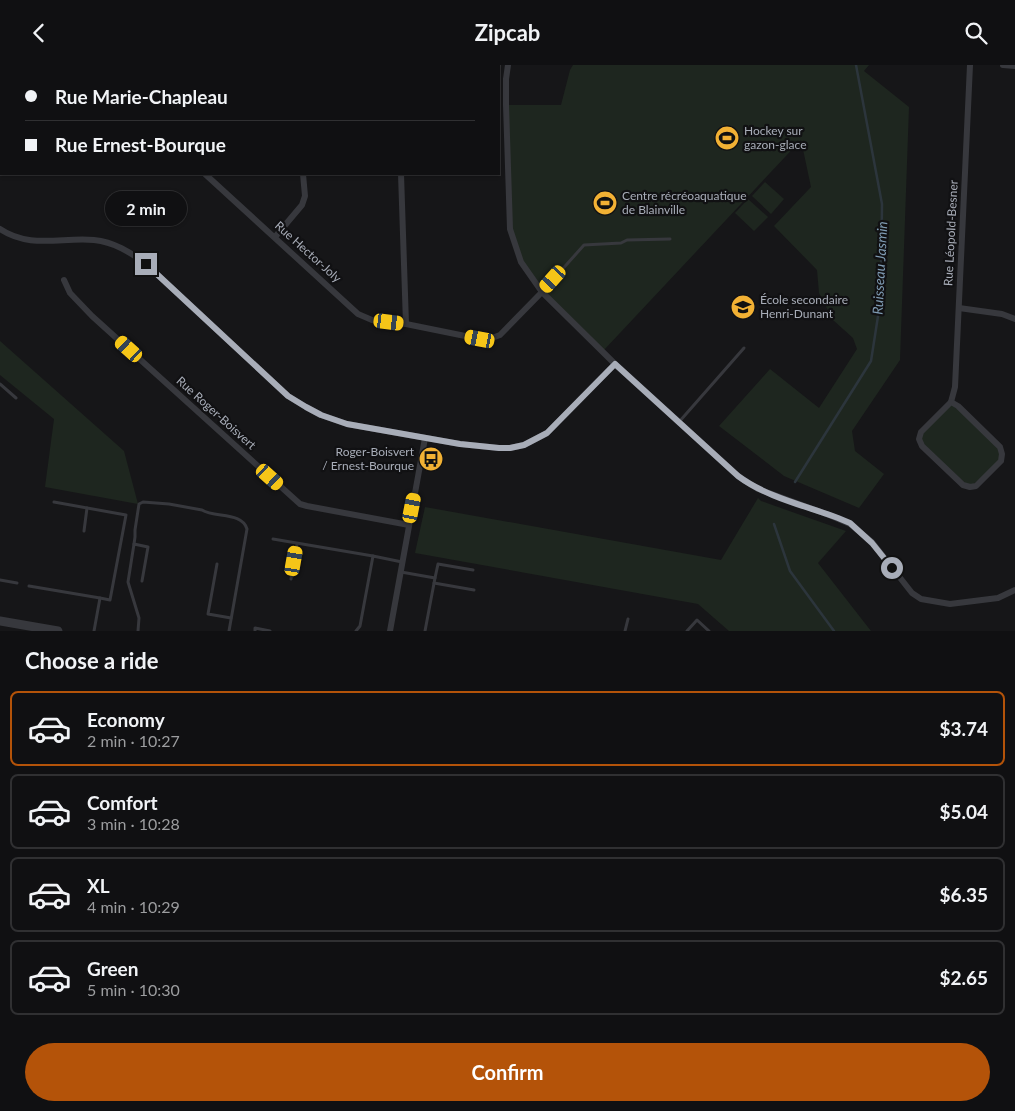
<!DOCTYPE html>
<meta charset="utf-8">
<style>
:root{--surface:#101012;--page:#19191b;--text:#f1f3f6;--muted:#9c9d9f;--line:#303032;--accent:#b45309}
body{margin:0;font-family:Lato,sans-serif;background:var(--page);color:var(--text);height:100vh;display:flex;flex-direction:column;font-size:19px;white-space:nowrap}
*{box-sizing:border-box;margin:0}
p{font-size:16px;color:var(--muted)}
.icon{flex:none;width:28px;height:28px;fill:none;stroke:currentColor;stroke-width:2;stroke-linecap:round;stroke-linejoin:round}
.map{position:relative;height:566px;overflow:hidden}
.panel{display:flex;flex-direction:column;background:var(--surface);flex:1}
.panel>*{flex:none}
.banner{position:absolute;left:0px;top:0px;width:500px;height:110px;box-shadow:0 1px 4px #0004,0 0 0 1px var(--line);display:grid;align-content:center;height:110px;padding:0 25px;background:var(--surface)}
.end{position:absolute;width:22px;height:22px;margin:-11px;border:6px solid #a8adb8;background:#111;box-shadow:0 0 0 2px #111}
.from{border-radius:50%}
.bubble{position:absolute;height:35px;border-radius:18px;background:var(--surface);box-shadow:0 1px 4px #0004,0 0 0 1px var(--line);font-size:16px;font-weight:700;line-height:35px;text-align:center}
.car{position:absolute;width:15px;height:30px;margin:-15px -8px;border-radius:6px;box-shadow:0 0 4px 1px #0007;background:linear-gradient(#f5c518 24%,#345 0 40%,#f5c518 0 76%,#345 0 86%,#f5c518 0)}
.banner b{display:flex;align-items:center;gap:18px;height:48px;font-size:19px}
.banner b+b{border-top:1px solid var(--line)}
.banner i{width:12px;height:12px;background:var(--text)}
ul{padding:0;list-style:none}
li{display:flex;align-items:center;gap:15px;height:75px;margin:0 10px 8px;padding:0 15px;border:2px solid var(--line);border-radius:8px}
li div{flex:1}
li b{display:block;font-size:19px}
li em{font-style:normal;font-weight:700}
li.current{border-color:var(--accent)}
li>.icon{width:45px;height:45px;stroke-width:1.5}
h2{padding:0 25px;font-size:22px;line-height:60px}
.cta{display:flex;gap:10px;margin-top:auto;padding:10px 25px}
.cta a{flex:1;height:58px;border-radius:30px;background:var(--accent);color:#fff;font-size:20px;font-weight:700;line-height:58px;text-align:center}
header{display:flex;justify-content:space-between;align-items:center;height:65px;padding:0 25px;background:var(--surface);font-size:22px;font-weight:700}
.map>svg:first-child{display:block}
</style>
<header><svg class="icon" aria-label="back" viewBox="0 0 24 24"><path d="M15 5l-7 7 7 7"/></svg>Zipcab<svg class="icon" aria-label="search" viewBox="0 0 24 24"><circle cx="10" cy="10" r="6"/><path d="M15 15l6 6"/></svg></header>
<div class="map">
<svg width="1015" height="566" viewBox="0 0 1015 566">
<rect width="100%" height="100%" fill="#161618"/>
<!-- green -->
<g fill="#1e261f">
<path d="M573,0H869L864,6L909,42L900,295L852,366L855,386L884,409L859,443L784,411L719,361L770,304L819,343L857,284L853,273L833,255L819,228L817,205L774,161L811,122L801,75L604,285L542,226L523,198L510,167L507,40H561L570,5Z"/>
<path d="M765,117L784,134L771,149L752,131Z"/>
<path d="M748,134L768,152L754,166L735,148Z"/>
<path d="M0,276L124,386L138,439L45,422L54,354L0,310Z"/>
<path d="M951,337L1000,382L1001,396L970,422L922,381L921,367Z"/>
<path d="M758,433L761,436L846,466L818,498L871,566H729L698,539L415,488L425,442L721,495Z"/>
</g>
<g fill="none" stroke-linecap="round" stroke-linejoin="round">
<!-- stream -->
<g stroke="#2c353c" stroke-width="2.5">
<path d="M795,417L871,296L881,232L882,139L856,0"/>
<path d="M774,459L790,506L834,566"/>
</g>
<!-- service -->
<g stroke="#37383d" stroke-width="3">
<path d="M542,227L584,180L621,178L627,175L670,174"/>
<path d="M0,319L16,333"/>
<path d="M679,357L744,283"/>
<path d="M54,437L126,450L110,535L100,533"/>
<path d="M84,466L87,443"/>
<path d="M273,474L373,491"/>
<path d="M134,479L135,472V465L139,439L143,437L169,439L202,445C215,453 242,447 247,464L229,566"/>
<path d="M217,499L208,549L231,553"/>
<path d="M401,507L435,513L425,566"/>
<path d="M435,513L438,499L473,505"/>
<path d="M291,514L297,479"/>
<path d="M0,515L17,518"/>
<path d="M434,518L474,525"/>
<path d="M29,521L100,533L94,566"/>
<path d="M138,566L139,553L128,517L134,479L148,482L142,516"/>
<path d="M255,566V563L270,566"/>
<path d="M356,566L360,561L373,491L402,497"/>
<path d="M625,566L628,554"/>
<path d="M687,566L697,555L709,566"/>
</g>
<!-- minor -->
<g stroke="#37383d" stroke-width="6">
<path d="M7,0L9,1"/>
<path d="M379,0L380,1"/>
<path d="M508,0L506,14V40L510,164L521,197L542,227L615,299L738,411L758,424L829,450L850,459L872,477L912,528L921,534L950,539L998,533L1015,525"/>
<path d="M1003,0L1015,1"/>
<path d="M202,1L203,0"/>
<path d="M0,8L1,11"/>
<path d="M205,109L358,249L372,255L406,259L480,274L492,273L500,270L542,227"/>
<path d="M401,109L406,259"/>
<path d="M0,164C29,184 62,172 94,175C114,177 130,187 146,199L288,331L306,342L321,350L347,359L460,379L499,383H510L524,380L547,368L615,299"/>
<path d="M275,172L302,140L305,131L303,109"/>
<path d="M64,215L70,228L92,251L300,439L307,441L409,460"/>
<path d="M959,243L1002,249L1015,254"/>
<path d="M951,337L955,322L970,0"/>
<path d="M951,337L958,341L1000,382L1002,389L1001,396L976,421L970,422L963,420L922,381L919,374L921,367Z"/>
<path d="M390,566L425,373"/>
</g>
<!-- tertiary -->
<path stroke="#37383d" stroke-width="9" d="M0,556L58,566"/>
</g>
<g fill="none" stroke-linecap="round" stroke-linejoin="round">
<!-- route -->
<path stroke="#a8adb8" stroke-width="6" d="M146,199L288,331L306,342L321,350L347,359L460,379L499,383H510L524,380L547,368L615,299L738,411C766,432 806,441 838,453L850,458L872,478L892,503"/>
</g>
<!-- icons -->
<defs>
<symbol id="stadium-disc" viewBox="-11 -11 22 22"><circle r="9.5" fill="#f2b134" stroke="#111113"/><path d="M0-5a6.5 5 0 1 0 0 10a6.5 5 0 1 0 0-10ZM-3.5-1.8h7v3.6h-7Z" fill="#111"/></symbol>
<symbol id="school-disc" viewBox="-11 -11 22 22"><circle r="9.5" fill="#f2b134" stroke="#111113"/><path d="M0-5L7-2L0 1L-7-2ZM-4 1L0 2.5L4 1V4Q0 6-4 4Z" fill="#111"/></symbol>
<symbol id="bus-disc" viewBox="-11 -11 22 22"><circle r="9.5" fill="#f2b134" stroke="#111113"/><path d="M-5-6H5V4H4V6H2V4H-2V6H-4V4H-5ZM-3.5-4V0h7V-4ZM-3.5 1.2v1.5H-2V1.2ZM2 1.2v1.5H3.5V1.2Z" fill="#111"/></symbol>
</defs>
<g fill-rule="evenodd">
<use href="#stadium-disc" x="713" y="59" width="28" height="28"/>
<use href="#stadium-disc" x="591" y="124" width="28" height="28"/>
<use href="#school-disc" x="729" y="228" width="28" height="28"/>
<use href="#bus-disc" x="417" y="380" width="28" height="28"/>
</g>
<g text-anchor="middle" stroke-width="4.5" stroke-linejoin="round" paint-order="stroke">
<!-- poi labels -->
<g font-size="12" fill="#a8adb8" stroke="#111113" text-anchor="start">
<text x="744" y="70">Hockey sur<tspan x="744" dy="14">gazon-glace</tspan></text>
<text x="622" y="135">Centre récréoaquatique<tspan x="622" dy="14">de Blainville</tspan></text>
<text x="760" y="239">École secondaire<tspan x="760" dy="14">Henri-Dunant</tspan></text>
<text x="414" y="391" text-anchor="end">Roger-Boisvert<tspan x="414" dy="14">/ Ernest-Bourque</tspan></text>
</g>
<!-- street labels -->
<g font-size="12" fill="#a8adb8" stroke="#111113">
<text transform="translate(951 168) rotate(-87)" y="4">Rue Léopold-Besner</text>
<text transform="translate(308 187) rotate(42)" y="4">Rue Hector-Joly</text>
<text transform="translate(216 348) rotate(42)" y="4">Rue Roger-Boisvert</text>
</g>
<!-- water labels -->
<g font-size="14" font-style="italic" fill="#7f9bb3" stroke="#111113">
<text transform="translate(880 203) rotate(-87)" y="5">Ruisseau Jasmin</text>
</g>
</g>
</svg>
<i class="end from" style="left:892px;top:503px"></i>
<i class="end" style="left:146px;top:199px"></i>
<div class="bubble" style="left:105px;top:126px;width:82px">2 min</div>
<i class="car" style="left:553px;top:214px;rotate:222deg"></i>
<i class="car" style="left:389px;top:257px;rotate:97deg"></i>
<i class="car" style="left:480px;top:274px;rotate:281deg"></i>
<i class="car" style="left:129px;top:284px;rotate:312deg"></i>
<i class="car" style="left:270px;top:412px;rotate:132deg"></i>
<i class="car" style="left:412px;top:443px;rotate:11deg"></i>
<i class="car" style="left:294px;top:496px;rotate:10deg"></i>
<div class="banner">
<b><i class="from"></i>Rue Marie-Chapleau</b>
<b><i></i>Rue Ernest-Bourque</b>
</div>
</div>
<section class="panel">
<h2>Choose a ride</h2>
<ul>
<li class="current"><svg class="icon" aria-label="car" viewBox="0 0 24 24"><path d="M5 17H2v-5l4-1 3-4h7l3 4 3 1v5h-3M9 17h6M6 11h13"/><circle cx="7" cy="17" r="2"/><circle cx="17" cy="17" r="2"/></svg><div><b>Economy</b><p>2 min · 10:27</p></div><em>$3.74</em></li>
<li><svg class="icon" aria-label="car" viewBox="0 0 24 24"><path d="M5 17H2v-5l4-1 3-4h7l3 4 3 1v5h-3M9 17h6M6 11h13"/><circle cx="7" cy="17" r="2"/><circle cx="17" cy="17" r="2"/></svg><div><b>Comfort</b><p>3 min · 10:28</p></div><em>$5.04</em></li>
<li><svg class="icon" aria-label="car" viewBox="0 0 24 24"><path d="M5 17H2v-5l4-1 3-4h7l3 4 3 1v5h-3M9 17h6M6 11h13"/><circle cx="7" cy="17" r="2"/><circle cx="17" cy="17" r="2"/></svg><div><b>XL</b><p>4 min · 10:29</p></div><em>$6.35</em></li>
<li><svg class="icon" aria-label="car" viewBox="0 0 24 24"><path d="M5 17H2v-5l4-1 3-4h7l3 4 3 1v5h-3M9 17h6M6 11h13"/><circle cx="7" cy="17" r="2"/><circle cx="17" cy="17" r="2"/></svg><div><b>Green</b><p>5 min · 10:30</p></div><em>$2.65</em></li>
</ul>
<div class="cta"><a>Confirm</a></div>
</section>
